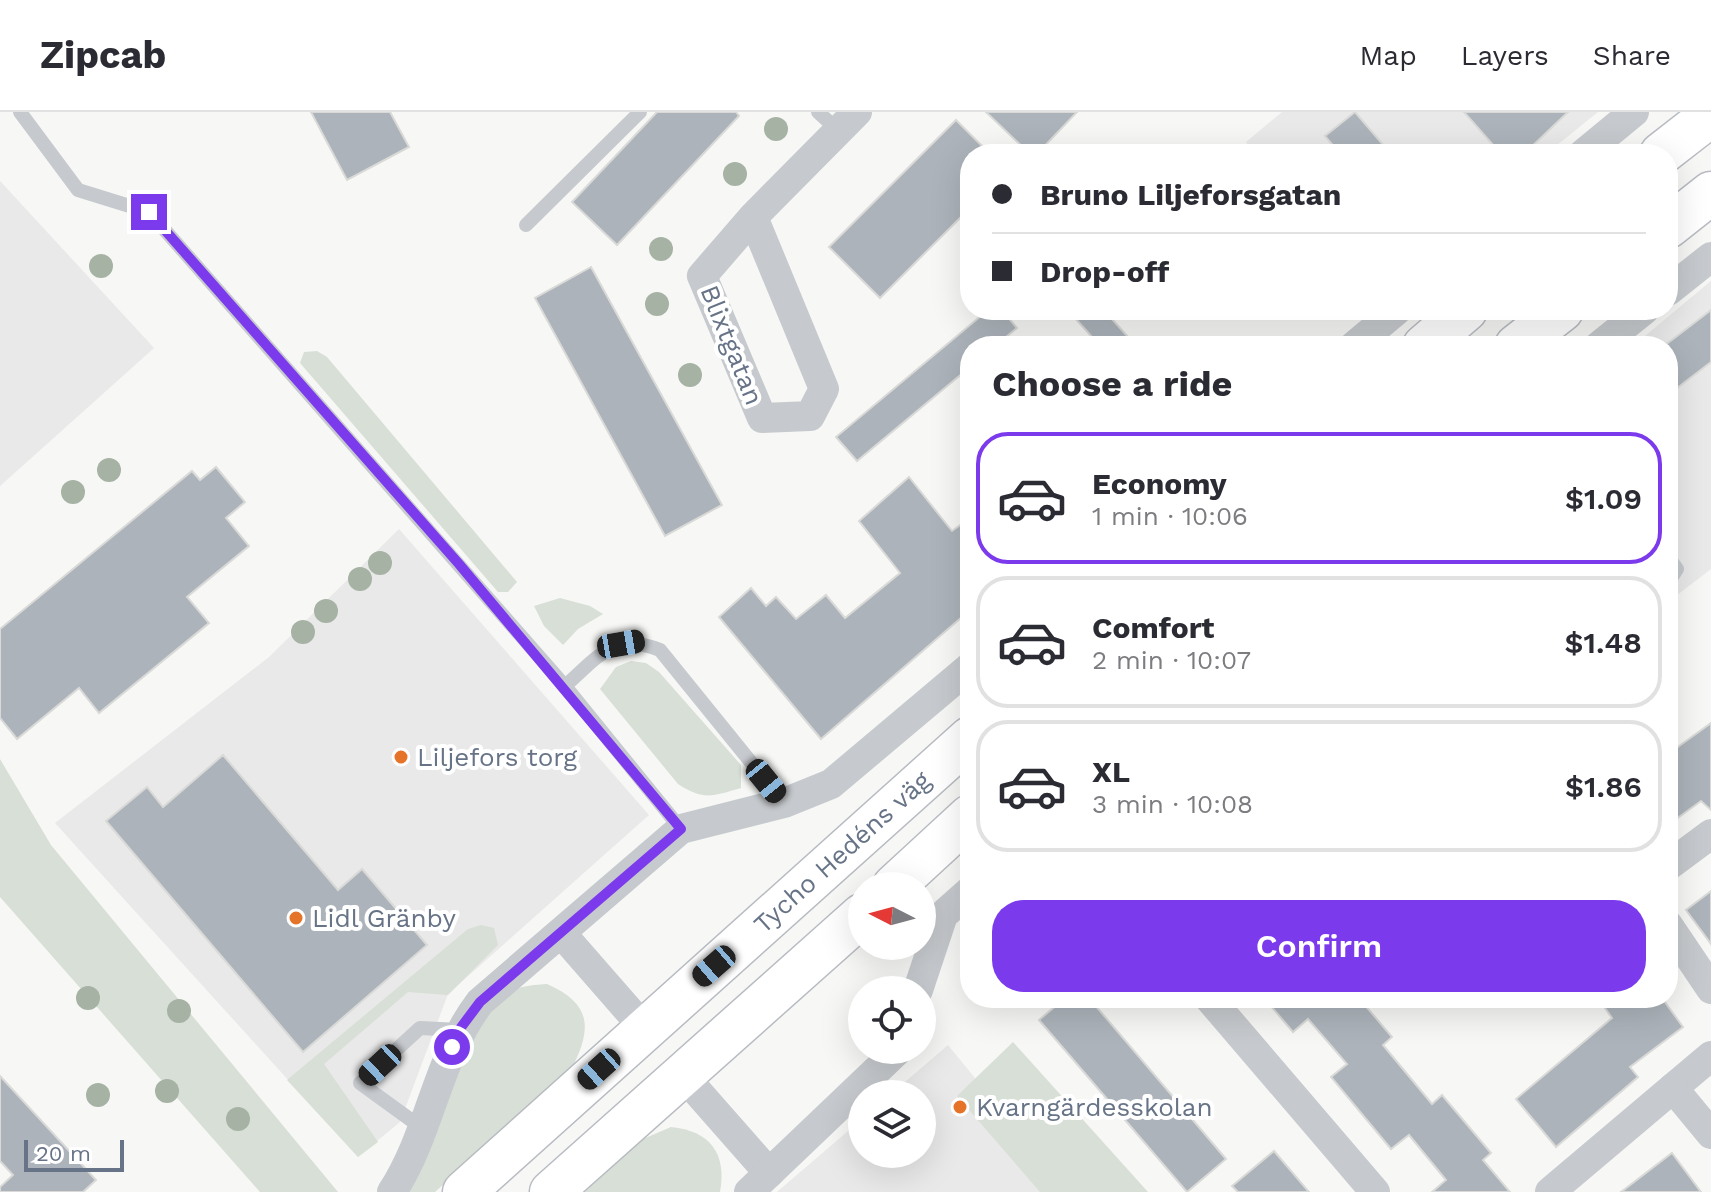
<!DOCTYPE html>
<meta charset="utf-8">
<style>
:root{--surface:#fff;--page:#f2f2f3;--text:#2b2b33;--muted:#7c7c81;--line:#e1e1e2;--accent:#7c3aed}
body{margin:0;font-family:"Work Sans",sans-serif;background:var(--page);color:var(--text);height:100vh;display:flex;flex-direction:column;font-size:30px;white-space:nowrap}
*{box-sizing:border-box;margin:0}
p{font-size:26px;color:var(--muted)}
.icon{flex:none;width:44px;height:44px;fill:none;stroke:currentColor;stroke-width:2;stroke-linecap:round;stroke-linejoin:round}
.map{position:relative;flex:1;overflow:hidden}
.sheet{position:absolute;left:960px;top:224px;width:718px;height:672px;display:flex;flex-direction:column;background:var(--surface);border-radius:32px;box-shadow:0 8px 32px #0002}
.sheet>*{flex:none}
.guide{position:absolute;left:960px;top:32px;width:718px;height:176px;border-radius:32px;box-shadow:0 8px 32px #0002;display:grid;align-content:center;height:176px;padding:0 32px;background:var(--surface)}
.needle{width:52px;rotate:276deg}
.controls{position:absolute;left:848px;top:760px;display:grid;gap:16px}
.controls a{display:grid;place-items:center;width:88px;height:88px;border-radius:50%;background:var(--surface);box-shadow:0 8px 32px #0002;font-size:40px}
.scale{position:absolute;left:24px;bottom:20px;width:100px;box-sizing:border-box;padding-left:8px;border:4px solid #677386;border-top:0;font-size:22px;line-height:28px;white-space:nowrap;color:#677386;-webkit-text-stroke:6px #fff;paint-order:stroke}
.end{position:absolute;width:36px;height:36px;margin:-18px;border:10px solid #7c3aed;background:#fff;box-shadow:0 0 0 4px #fff}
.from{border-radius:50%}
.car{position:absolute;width:24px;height:48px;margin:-24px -12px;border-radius:10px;box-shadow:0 0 6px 2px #0007;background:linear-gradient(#222 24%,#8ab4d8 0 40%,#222 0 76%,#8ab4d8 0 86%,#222 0)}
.guide b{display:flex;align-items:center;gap:28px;height:76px;font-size:30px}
.guide b+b{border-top:2px solid var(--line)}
.guide i{width:20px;height:20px;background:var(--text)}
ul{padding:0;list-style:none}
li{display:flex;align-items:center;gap:24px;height:132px;margin:0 16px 12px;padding:0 16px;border:4px solid var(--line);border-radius:32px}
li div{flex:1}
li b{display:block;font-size:30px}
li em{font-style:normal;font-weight:600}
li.selected{border-color:var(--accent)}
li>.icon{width:72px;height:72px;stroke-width:1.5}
h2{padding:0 32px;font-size:36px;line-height:96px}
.button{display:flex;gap:16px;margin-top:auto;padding:16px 32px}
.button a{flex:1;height:92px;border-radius:32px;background:var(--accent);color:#fff;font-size:32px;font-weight:600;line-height:92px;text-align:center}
header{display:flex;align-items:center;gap:48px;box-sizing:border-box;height:112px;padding:0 40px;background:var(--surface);border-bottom:2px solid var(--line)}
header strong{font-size:38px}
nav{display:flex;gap:44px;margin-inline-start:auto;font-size:28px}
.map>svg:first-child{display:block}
</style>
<header>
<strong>Zipcab</strong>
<nav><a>Map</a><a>Layers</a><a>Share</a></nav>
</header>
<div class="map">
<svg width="1711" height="1080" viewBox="0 0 1711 1080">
<rect width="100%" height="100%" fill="#f7f8f5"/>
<!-- built -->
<g fill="#e8e9e8">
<path d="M1282,0H1598L1546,42H1256L1246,30Z"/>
<path d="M0,69L154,236L0,374Z"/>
<path d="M1711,169V457L1668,490V234H1633Z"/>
<path d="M399,417L649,703L448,882L400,1010L358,1045L55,711L269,545Z"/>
<path d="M948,933L1068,1080H777L862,1007V1042H922V982H891Z"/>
</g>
<!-- green -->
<g fill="#d8dfd6">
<path d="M317,239L327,245L517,470L508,480H498L300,251L304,240Z"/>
<path d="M560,486L590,494L603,502L578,517L563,533L544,514L534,494Z"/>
<path d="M631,549L646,551L659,560L741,653V676C713,684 704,689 678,672L600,577L616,555Z"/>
<path d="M0,647L51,733L338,1080H260L0,785Z"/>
<path d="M481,813L494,816L498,833L448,883L408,880L324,952L378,1030L358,1045L287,968L468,817Z"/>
<path d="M547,872C592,892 592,916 572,956L435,1080H407C429,1028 465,908 512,879C523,873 535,873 547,872Z"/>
<path d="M1013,930L1148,1080H1040L957,984Z"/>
<path d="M671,1015C710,1019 727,1041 720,1080H585L643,1027Z"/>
</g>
<!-- building -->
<g fill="#acb3ba" stroke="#d9dad7" stroke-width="2">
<path d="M311,0H390L409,35L347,68Z"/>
<path d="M657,0H736L739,4L617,133L572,90Z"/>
<path d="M986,0H1077L1037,42H1030Z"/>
<path d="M1355,0L1391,42H1340L1325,24Z"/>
<path d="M1464,0H1568L1524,42H1501Z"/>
<path d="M956,8L990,42H970V96L880,186L829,135Z"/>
<path d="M591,155L722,393L665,424L535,186Z"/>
<path d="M988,198H1002L1017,216L995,234H970V255L857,349L836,325Z"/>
<path d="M1083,198H1104L1136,234H1100L1075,206Z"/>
<path d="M1711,198V250L1668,283V234H1664Z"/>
<path d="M216,355L245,390L226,406L249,434L187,485L209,511L99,601L79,576L17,627L0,606V517L192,359L200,368Z"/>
<path d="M909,365L952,419L970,406V443L964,448L970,454V498L821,627L719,505L751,476L766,494L776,485L796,507L826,483L845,506L900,461L859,409Z"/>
<path d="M1711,611V698L1701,689L1668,713V642Z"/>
<path d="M223,643L338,778L362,757L427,833L303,940L106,709L147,675L163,695Z"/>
<path d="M1711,779V832L1686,798Z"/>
<path d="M1065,886H1089L1226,1047L1187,1080L1039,908Z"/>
<path d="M1264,886H1359L1392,925L1383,933L1432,992L1442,983L1491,1041L1483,1048L1510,1080H1432L1446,1068L1409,1023L1391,1037L1331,965L1347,952L1308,907L1293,920Z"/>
<path d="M1598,886H1662L1683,915L1630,955L1638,965L1556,1035L1516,987L1612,906Z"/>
<path d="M0,964L96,1068L83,1080H0V1075L13,1063L0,1049Z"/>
<path d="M1274,1039L1309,1080H1238L1232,1074Z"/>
<path d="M1672,1041L1701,1080H1621Z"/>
</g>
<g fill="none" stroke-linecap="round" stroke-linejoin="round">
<defs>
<g id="secondary">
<path d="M1661,42L1711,3"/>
<path d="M1668,115L1711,81"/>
<path d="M1424,234L1466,198"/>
<path d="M1516,234L1562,198"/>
<path d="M894,774L970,704"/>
<path d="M464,1080L970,626"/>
<path d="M551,1080L862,803"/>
</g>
</defs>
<!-- secondary casing -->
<use href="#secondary" stroke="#b8bcc2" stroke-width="45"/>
<!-- service -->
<g stroke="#c6c9cd" stroke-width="14">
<path d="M20,0L78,78L149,100L565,574L681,717"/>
<path d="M818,0L839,19"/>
<path d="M526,113L640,0"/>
<path d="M1668,445L1677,457L1668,471"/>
<path d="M565,574C598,545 614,519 660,538L784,691"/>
<path d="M422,1016L360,971L420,916L459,918"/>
</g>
<!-- minor -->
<g stroke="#c6c9cd" stroke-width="30">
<path d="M1583,42L1634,0"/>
<path d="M753,105L824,277L810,304L762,306L702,164L753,105L857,0"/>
<path d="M1668,179L1711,145"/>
<path d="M1354,234L1397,198"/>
<path d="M1599,234L1644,198"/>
<path d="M1668,754L1711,722"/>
<path d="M1668,813L1711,877"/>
<path d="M561,821L644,916"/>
<path d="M918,878L943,803L970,779"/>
<path d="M1209,886L1375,1080"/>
<path d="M1711,944L1673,976L1711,1022"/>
<path d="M681,961L769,1061"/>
<path d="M392,1080C431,1020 436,948 480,890L681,717L784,691L831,672L970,555"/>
<path d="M749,1080L898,938"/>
<path d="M1550,1080L1673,976"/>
</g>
<!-- secondary -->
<use href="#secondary" stroke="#fff" stroke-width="42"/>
</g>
<!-- trees -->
<g fill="#a6b2a4">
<circle cx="776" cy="17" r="12"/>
<circle cx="735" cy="62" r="12"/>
<circle cx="661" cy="137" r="12"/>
<circle cx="101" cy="154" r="12"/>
<circle cx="657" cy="192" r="12"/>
<circle cx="690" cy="263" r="12"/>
<circle cx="109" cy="358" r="12"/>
<circle cx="73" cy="380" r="12"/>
<circle cx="380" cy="451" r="12"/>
<circle cx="360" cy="467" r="12"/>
<circle cx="326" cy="499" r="12"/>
<circle cx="303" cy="520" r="12"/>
<circle cx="88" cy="886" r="12"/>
<circle cx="179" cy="899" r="12"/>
<circle cx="167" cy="979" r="12"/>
<circle cx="98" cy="983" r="12"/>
<circle cx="238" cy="1007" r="12"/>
</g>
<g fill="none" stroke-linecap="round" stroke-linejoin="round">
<!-- route -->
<path stroke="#7c3aed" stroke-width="10" d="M149,100L459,452L681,717L480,890L459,918L452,935"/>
</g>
<!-- markers -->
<g fill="#e57328" stroke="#fff" stroke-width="3">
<circle cx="401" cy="645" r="8"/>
<circle cx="296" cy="806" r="8"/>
<circle cx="960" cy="995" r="8"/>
</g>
<g text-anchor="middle" stroke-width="8" stroke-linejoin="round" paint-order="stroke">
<!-- street labels -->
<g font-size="26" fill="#677386" stroke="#fff">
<text transform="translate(732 233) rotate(68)" y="9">Blixtgatan</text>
<text transform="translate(842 740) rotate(-42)" y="9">Tycho Hedéns väg</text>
</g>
<!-- poi labels -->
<g font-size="26" fill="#677386" stroke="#fff" text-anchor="start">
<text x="417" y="654">Liljefors torg</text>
<text x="312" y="815">Lidl Gränby</text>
<text x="976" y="1004">Kvarngärdesskolan</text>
</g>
</g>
</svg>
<div class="controls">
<a><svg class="needle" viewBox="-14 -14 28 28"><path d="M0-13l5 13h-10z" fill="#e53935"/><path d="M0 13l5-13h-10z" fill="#7c7c81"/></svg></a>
<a><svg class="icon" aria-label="locate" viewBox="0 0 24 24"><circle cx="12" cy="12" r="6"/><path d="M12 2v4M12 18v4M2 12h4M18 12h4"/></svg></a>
<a><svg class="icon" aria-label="layers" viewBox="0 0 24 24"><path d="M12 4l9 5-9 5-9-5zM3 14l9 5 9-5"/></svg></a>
</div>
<div class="scale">20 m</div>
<i class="end from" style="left:452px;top:935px"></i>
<i class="end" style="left:149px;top:100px"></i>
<i class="car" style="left:621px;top:532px;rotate:80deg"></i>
<i class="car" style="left:766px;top:669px;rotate:141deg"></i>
<i class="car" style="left:714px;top:854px;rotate:229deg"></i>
<i class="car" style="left:380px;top:953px;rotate:227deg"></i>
<i class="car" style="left:599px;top:957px;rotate:228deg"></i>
<div class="guide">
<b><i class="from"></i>Bruno Liljeforsgatan</b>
<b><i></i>Drop-off</b>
</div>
<section class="sheet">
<h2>Choose a ride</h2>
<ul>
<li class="selected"><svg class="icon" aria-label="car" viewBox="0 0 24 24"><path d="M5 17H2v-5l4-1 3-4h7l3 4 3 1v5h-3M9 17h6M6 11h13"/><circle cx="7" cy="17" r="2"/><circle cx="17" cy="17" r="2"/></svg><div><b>Economy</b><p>1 min · 10:06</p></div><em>$1.09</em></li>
<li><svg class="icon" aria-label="car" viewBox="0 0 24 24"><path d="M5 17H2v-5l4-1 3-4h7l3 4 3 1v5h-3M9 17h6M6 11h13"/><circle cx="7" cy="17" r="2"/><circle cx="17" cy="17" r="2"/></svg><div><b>Comfort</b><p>2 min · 10:07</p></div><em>$1.48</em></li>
<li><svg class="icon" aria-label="car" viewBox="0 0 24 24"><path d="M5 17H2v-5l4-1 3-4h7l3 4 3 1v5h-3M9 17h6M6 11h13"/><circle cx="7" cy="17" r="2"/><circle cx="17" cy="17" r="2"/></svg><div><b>XL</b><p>3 min · 10:08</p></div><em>$1.86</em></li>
</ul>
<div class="button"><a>Confirm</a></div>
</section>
</div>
